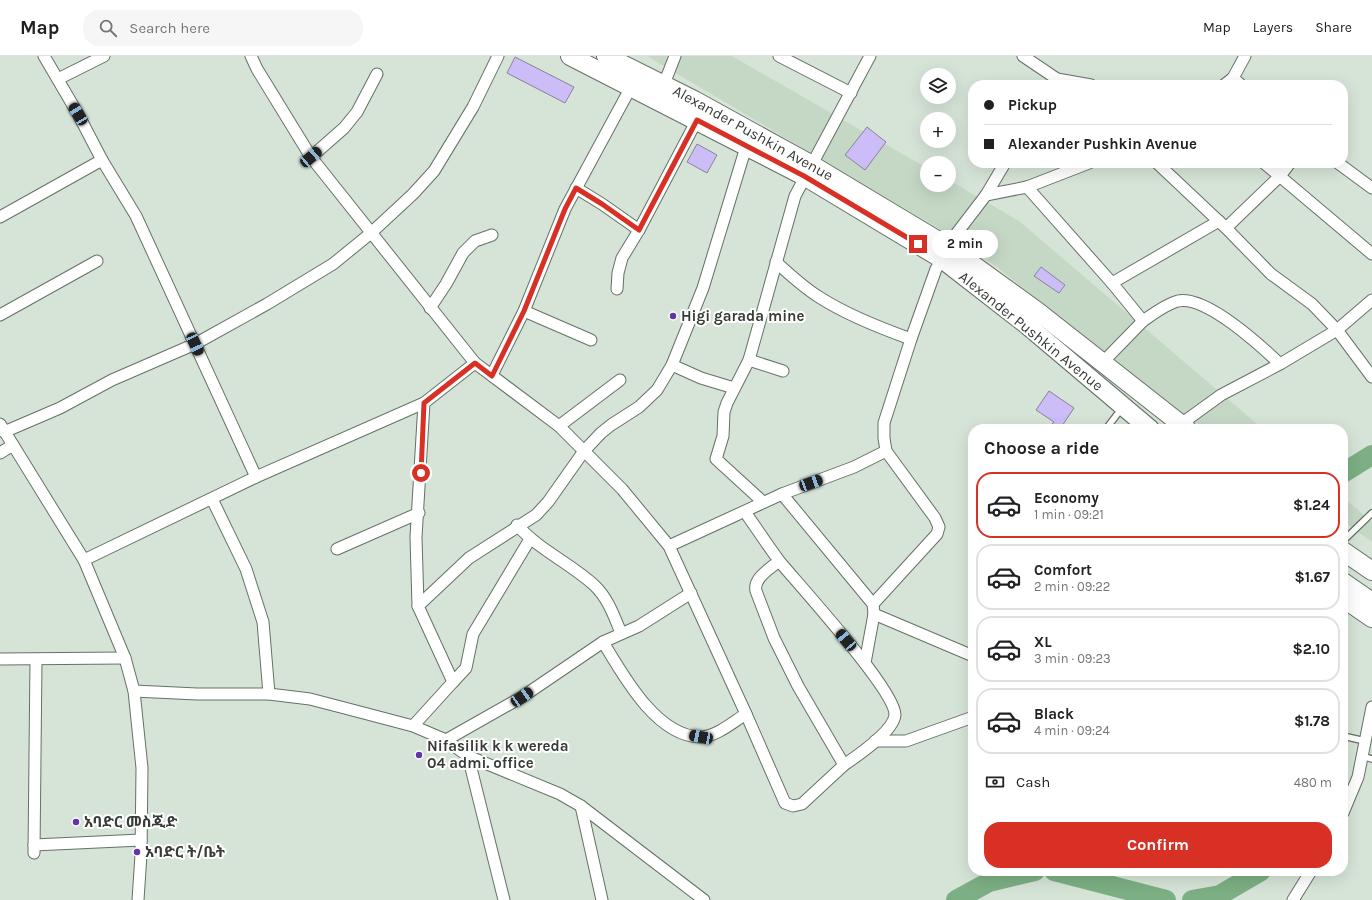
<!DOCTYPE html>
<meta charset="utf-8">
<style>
:root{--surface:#fff;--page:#f6f6f6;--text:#202124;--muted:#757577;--line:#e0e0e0;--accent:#d93025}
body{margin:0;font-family:Karla,"Noto Sans Ethiopic",sans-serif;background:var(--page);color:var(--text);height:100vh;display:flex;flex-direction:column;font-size:15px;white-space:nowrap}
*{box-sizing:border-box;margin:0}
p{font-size:13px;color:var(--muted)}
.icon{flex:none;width:22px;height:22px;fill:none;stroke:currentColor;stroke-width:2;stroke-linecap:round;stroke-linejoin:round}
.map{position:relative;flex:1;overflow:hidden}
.drawer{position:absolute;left:968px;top:368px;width:380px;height:452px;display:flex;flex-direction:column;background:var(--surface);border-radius:16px;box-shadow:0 4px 16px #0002}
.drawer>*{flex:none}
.hud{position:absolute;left:968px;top:24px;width:380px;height:88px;border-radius:16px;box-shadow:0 4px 16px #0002;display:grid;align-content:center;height:88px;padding:0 16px;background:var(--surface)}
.tools{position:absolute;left:920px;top:12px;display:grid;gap:8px}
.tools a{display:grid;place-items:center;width:36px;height:36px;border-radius:50%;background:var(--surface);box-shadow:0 4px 16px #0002;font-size:20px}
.end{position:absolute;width:18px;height:18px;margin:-9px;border:5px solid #d93025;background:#fff;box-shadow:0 0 0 2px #fff}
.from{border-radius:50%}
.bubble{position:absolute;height:28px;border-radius:14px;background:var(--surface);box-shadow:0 4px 16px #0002;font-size:13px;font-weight:700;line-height:28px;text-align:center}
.car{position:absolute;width:12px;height:24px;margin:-12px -6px;border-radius:5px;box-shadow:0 0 3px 1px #0007;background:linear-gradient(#222 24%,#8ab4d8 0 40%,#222 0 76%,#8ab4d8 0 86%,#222 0)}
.hud b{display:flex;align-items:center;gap:14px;height:38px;font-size:15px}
.hud b+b{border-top:1px solid var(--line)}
.hud i{width:10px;height:10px;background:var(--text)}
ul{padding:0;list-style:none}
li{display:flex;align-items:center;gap:12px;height:66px;margin:0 8px 6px;padding:0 8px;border:2px solid var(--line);border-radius:16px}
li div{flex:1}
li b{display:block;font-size:15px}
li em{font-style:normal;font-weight:700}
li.selected{border-color:var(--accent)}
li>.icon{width:36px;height:36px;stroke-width:1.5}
h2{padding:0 16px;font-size:18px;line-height:48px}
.pay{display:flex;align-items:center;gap:10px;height:44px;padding:0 16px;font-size:15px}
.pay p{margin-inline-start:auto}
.button{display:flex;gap:8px;margin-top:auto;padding:8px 16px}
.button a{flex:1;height:46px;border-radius:16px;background:var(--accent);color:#fff;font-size:16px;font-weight:700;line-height:46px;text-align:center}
header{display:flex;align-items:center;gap:24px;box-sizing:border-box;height:56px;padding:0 20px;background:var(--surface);border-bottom:1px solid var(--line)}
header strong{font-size:19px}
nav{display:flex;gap:22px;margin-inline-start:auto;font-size:14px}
.search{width:280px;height:36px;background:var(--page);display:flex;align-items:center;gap:10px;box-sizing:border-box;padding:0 14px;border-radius:16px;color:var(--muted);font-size:15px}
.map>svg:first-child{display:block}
</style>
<header>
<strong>Map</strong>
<div class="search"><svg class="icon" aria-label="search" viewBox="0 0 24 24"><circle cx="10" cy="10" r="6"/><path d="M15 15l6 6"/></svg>Search here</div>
<nav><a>Map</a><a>Layers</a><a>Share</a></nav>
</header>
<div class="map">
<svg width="1372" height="844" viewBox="0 0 1372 844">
<rect width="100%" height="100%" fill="#d6e4d7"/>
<!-- built -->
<g fill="#c5d8c6">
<path d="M647,0H732L927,112V129H949V124L1019,165L1263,373H1206L1177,354L975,194Z"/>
<path d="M1343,441L1372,466V486L1343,465Z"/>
</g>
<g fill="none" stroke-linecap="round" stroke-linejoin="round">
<!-- river -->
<g stroke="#7caf83" stroke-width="20">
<path d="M1343,417L1372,399"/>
<path d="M1054,815L1166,844"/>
<path d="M956,844L989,826L1035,815"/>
<path d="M1192,844L1220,839L1261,815"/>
</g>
</g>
<!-- building -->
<g fill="#ccbcf8" stroke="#888493">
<path d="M515,1L574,31L565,47L507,17Z"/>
<path d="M867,71L886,86L865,114L845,99Z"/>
<path d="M697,88L717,99L707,117L687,106Z"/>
<path d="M1041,211L1065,229L1059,237L1034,220Z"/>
<path d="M1049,335L1074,352L1060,373H1047L1054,366L1036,354Z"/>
</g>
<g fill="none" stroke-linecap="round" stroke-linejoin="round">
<defs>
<g id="service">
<path d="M1106,373L1122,352"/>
<path d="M1345,483L1372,457"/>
<path d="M1343,680L1365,685"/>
<path d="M1362,700L1372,703"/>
</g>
<g id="minor">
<path d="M44,0L78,58L102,104L136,160L256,421"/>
<path d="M251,0L257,13L311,101L475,307"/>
<path d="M779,0L851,37"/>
<path d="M1023,0L1057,23L1054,29"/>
<path d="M1233,22L1245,0"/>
<path d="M58,23L104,0"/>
<path d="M1057,23L1091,29"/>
<path d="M664,28L675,0"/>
<path d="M1224,29L1233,22L1241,29"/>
<path d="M311,101L344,72L357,56L377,18"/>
<path d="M1157,107L1226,172L1271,218L1312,248L1337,274L1280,308L1221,339L1181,368"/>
<path d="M1264,107L1372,198"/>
<path d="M1338,107L1372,132"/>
<path d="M1027,131L1112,227L1219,165"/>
<path d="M576,132L602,148L639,174"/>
<path d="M986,139L1005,107"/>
<path d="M0,161L102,104"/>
<path d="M1226,172L1280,120L1290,107"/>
<path d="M947,190L986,139L1027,131L1089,107"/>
<path d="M776,206C790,219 803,231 819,241C847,259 880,272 911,283"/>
<path d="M1112,227L1143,265C1153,258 1166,248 1178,245C1206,239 1261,290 1280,308"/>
<path d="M617,233L618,217L622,202L639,174L697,64"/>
<path d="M1372,244L1337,274L1372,321"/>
<path d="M430,252L446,228L463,197L475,185L492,179"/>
<path d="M524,255L591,284"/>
<path d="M0,259L97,205"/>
<path d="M749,304L783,315"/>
<path d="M1102,307L1143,265"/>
<path d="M672,309L701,322L734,332"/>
<path d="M492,319L524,255L565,153L631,31"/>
<path d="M0,368L84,504L125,602L134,635L142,712L141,799L138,844"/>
<path d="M559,370L620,324"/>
<path d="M4,376L60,352L112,324L195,288L267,248L333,208L371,177L413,138L434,115L473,51L498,0"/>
<path d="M0,397L13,389"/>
<path d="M782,438L873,548L874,558L865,607"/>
<path d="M212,443L246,513L263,566L269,638"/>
<path d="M763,446L716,403L723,380L724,356L727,347L749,304L795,140L870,0"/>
<path d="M745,456C757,473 768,490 780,506C800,530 896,635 895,659C893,676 857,700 844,709L798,630L774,582L756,535C753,522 770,513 779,505"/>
<path d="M517,469C539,494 570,507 594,529C608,542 614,560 621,577"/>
<path d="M669,490L782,438L854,411L886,395L884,382V367L911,283L936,213L942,203"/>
<path d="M337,493L419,457"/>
<path d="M84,504L256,421L424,347L475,307L559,370L622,433L669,490L746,658L785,747L793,750L802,748L844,709"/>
<path d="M873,548L937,478L939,471L935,462L886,395"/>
<path d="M418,550L469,502L536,459L548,446L584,395L601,377L611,369L639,351L657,334L672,309L703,232L746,91"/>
<path d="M874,558L973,600"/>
<path d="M603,586C623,619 656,680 700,681C716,681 733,666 746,658"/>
<path d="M0,603L125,602"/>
<path d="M453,626L466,612L473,578L530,483"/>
<path d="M134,635L197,638H269L310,643L356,655L413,670L446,684L468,700L560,738L581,750L704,844"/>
<path d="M413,670L453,626L418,550L416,481L424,347"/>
<path d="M446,684L522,641L603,586L639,570L691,537"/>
<path d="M875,685H906L973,661"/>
<path d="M468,700L504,844"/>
<path d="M581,750L602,844"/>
<path d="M1343,757L1358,721L1372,651"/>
<path d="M34,789L141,784"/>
<path d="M34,797L36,603"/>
<path d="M1293,844L1311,815"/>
</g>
<g id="primary">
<path d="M570,0L804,120L942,203L1027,269L1150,373"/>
<path d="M606,0L694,44L812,109L947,190L1037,255L1187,373"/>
<path d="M1343,495L1372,515"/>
<path d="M1343,526L1372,546"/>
<path d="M1343,542L1372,562"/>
</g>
</defs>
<!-- service casing -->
<use href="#service" stroke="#657166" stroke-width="8"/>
<!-- minor casing -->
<use href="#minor" stroke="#657166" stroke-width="13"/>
<!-- primary casing -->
<use href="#primary" stroke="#657166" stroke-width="20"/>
<!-- service -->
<use href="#service" stroke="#fff" stroke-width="5.5"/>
<!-- minor -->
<use href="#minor" stroke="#fff" stroke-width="11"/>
<!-- primary -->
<use href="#primary" stroke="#fff" stroke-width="18"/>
</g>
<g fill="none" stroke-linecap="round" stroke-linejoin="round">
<!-- route -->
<path stroke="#d93025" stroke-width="5" d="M421,417L424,347L475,307L492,320L524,255L565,153L576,132L602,148L639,174L697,64L804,120L918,188"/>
</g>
<!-- markers -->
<g fill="#6234ab" stroke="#fff" stroke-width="1.5">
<circle cx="673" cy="260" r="4"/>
<circle cx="419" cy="699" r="4"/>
<circle cx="76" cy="766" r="4"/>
<circle cx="137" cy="796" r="4"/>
</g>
<g text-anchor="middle" stroke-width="4" stroke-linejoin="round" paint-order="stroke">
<!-- street labels -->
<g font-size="15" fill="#363b36" stroke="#fff">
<text transform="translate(753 77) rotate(29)" y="5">Alexander Pushkin Avenue</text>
<text transform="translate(1031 275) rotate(39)" y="5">Alexander Pushkin Avenue</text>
</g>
<!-- poi labels -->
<g font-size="15" font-weight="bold" fill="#363b36" stroke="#fff" text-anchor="start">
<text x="681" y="265">Higi garada mine</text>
<text x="427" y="695">Nifasilik k k wereda<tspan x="427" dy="17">04 admi. office</tspan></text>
<text x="84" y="771">አባድር መስጂድ</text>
<text x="145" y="801">አባድር ት/ቤት</text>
</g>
</g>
</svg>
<div class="tools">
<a><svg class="icon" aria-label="layers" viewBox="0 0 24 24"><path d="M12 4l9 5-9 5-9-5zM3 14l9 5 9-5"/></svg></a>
<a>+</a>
<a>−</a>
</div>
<i class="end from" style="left:421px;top:417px"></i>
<i class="end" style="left:918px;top:188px"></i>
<div class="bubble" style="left:932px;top:174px;width:66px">2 min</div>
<i class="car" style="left:78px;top:58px;rotate:329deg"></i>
<i class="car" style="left:311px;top:101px;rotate:49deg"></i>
<i class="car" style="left:195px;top:288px;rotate:155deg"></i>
<i class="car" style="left:811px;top:427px;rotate:70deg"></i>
<i class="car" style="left:846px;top:584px;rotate:320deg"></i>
<i class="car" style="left:522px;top:641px;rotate:56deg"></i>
<i class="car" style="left:701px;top:681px;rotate:281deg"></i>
<div class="hud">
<b><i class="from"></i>Pickup</b>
<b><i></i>Alexander Pushkin Avenue</b>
</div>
<section class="drawer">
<h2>Choose a ride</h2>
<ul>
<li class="selected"><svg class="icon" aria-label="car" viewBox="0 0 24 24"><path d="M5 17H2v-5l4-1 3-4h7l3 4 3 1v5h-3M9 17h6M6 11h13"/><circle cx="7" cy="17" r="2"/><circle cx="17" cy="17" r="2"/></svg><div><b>Economy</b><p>1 min · 09:21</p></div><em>$1.24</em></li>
<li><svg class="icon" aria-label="car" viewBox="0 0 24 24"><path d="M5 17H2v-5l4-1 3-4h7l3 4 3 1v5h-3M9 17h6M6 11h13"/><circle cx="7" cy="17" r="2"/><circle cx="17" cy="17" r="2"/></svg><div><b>Comfort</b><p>2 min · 09:22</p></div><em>$1.67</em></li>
<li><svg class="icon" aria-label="car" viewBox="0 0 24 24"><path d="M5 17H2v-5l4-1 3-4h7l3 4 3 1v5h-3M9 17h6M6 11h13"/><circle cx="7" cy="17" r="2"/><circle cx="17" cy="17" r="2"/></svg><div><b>XL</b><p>3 min · 09:23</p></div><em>$2.10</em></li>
<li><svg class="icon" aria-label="car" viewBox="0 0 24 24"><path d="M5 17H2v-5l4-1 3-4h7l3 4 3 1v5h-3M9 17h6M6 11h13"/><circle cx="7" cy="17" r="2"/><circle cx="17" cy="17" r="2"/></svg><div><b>Black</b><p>4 min · 09:24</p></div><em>$1.78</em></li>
</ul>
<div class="pay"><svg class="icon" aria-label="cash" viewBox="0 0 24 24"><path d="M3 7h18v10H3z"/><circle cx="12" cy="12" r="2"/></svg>Cash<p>480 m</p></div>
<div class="button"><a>Confirm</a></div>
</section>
</div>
